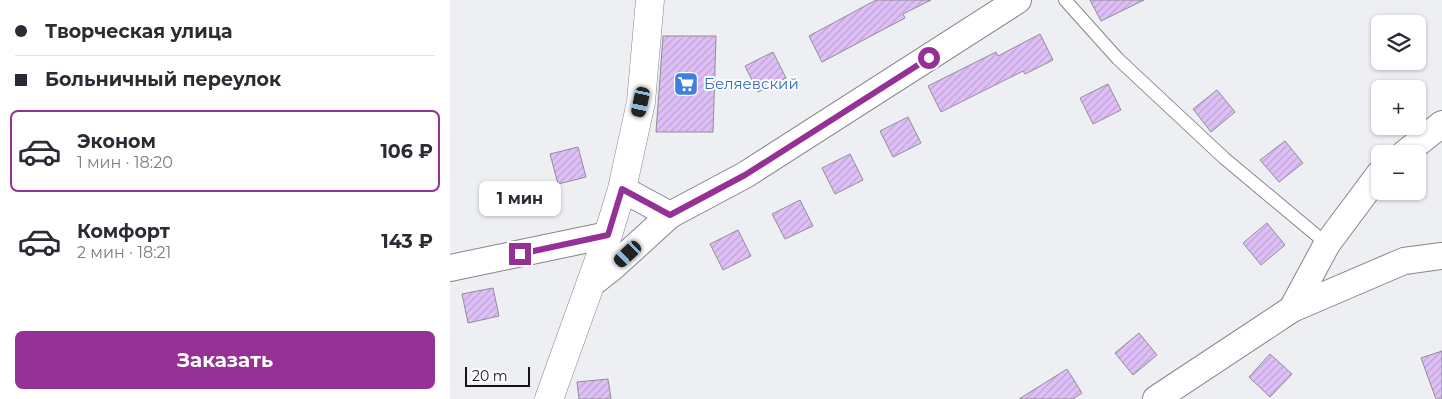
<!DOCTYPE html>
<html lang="ru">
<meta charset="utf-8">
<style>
:root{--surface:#fff;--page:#f7f7f7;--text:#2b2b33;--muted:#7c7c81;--line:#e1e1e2;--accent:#943096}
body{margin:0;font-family:Montserrat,sans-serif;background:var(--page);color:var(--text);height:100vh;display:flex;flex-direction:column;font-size:19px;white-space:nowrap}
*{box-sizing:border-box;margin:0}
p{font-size:16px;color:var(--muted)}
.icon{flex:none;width:28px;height:28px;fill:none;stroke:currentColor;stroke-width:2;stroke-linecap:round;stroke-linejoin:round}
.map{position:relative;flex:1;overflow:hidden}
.panel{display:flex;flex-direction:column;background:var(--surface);width:450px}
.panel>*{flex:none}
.hud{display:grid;align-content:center;height:110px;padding:0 15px;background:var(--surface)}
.tools{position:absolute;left:921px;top:15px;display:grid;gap:10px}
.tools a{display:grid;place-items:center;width:55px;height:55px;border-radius:8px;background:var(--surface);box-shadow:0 1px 4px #0004;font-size:25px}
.scale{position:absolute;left:15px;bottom:12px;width:65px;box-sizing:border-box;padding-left:5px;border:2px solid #151516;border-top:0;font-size:14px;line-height:18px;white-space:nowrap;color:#151516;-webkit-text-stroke:4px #fcfdff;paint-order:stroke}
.end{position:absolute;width:22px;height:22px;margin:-11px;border:6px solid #943096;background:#fff;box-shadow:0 0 0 2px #fff}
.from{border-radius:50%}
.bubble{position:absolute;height:35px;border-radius:8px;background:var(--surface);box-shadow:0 1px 4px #0004;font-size:16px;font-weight:700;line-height:35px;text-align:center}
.car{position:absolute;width:15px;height:30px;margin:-15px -8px;border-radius:6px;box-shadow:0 0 4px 1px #0007;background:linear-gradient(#222 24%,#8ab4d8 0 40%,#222 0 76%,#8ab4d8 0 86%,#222 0)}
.hud b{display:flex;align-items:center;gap:18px;height:48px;font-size:19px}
.hud b+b{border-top:1px solid var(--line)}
.hud i{width:12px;height:12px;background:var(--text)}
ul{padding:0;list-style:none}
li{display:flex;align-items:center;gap:15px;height:82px;margin:0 10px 8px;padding:0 5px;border:2px solid transparent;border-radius:8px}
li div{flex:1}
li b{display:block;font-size:19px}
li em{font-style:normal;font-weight:700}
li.current{border-color:var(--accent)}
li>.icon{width:45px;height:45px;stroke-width:1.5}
.button{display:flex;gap:10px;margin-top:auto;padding:10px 15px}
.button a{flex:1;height:58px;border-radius:8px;background:var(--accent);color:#fff;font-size:20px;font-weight:700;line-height:58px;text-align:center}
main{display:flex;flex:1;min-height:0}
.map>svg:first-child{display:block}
</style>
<main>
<section class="panel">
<div class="hud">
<b><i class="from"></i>Творческая улица</b>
<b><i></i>Больничный переулок</b>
</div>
<ul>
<li class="current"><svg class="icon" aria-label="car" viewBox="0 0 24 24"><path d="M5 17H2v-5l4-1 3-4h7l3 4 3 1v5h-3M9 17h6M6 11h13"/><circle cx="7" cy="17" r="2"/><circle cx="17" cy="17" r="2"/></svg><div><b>Эконом</b><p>1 мин · 18:20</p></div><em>106 ₽</em></li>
<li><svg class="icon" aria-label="car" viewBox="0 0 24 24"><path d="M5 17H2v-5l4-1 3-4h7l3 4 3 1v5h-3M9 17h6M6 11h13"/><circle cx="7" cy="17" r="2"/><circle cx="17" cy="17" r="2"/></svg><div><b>Комфорт</b><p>2 мин · 18:21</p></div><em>143 ₽</em></li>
</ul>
<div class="button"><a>Заказать</a></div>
</section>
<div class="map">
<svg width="992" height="399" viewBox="0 0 992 399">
<defs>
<pattern id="building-hatch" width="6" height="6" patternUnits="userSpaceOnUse" patternTransform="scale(1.25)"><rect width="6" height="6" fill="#dfbff8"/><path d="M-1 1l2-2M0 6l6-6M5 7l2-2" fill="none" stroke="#bea3d4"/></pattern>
</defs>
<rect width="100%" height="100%" fill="#eeeff3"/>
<!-- building -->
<g fill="url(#building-hatch)" stroke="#908e91">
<path d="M426,0H481L453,14L455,18L372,62L359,36Z"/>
<path d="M640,0H694L651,21Z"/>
<path d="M590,34L603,60L575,74L573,71L491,112L478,86L546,52L548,56Z"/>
<path d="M213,36H266L263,132H206Z"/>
<path d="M323,52L336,78L308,92L295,66Z"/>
<path d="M658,84L671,110L643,124L630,98Z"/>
<path d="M767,90L785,112L761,132L743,109Z"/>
<path d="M458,117L471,143L443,157L430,131Z"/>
<path d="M835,141L853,163L829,182L810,160Z"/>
<path d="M128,147L136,177L108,184L100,154Z"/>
<path d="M400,154L413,180L385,194L372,168Z"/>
<path d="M350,200L363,226L335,239L322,214Z"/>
<path d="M817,223L835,245L811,265L793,243Z"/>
<path d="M288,230L301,256L273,270L260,244Z"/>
<path d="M43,288L49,316L18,323L12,294Z"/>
<path d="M689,333L707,355L683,375L665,353Z"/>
<path d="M992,351V399H986L971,358Z"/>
<path d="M820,354L842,374L820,397L799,377Z"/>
<path d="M617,369L632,393L623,399H569Z"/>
<path d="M158,379L161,399H129L127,382Z"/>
</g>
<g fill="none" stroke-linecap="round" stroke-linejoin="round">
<defs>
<path id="service" d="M615,0L668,59L774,158L877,244"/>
<g id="minor">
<path d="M954,154L992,124"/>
<path d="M172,189L220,215"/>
<path d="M0,268L158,235"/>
<path d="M140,285L164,266L220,215L295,175L568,0"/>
<path d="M842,309L877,244L930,173"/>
<path d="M706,399L842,309L954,261L992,256"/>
</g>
<path id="tertiary" d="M99,399L158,235L172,189L191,102L200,0"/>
</defs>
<!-- service casing -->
<use href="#service" stroke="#848588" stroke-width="14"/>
<!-- minor casing -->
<use href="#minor" stroke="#848588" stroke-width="28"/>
<!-- tertiary casing -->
<use href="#tertiary" stroke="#848588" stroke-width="29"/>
<!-- service -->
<use href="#service" stroke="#fff" stroke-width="12"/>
<!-- minor -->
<use href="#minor" stroke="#fff" stroke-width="26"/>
<!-- tertiary -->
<use href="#tertiary" stroke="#fff" stroke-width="28"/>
</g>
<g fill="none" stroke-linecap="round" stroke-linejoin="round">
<!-- route -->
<path stroke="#943096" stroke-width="6" d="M70,254L158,235L172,189L220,215L295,175L479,58"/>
</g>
<!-- icons -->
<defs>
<symbol id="supermarket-square" viewBox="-11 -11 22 22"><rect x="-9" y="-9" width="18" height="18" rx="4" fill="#3f7fe0" stroke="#fcfdff"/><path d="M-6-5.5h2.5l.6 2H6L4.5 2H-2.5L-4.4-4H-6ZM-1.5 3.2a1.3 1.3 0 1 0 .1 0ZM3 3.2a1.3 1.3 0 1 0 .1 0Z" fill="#fff"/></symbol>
</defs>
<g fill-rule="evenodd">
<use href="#supermarket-square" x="222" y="70" width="28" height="28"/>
</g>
<g text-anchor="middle" stroke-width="4" stroke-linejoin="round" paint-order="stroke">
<!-- shop labels -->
<g font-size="15" fill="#366cbe" stroke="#fcfdff" text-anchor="start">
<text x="254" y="89">Беляевский</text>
</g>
</g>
</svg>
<div class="tools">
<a><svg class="icon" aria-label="layers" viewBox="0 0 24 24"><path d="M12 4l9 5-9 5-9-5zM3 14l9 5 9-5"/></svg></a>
<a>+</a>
<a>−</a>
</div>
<div class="scale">20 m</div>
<i class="end from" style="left:479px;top:58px"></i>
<i class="end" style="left:70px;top:254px"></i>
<div class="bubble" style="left:29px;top:181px;width:82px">1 мин</div>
<i class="car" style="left:191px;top:102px;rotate:192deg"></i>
<i class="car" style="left:178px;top:254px;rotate:227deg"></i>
</div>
</main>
